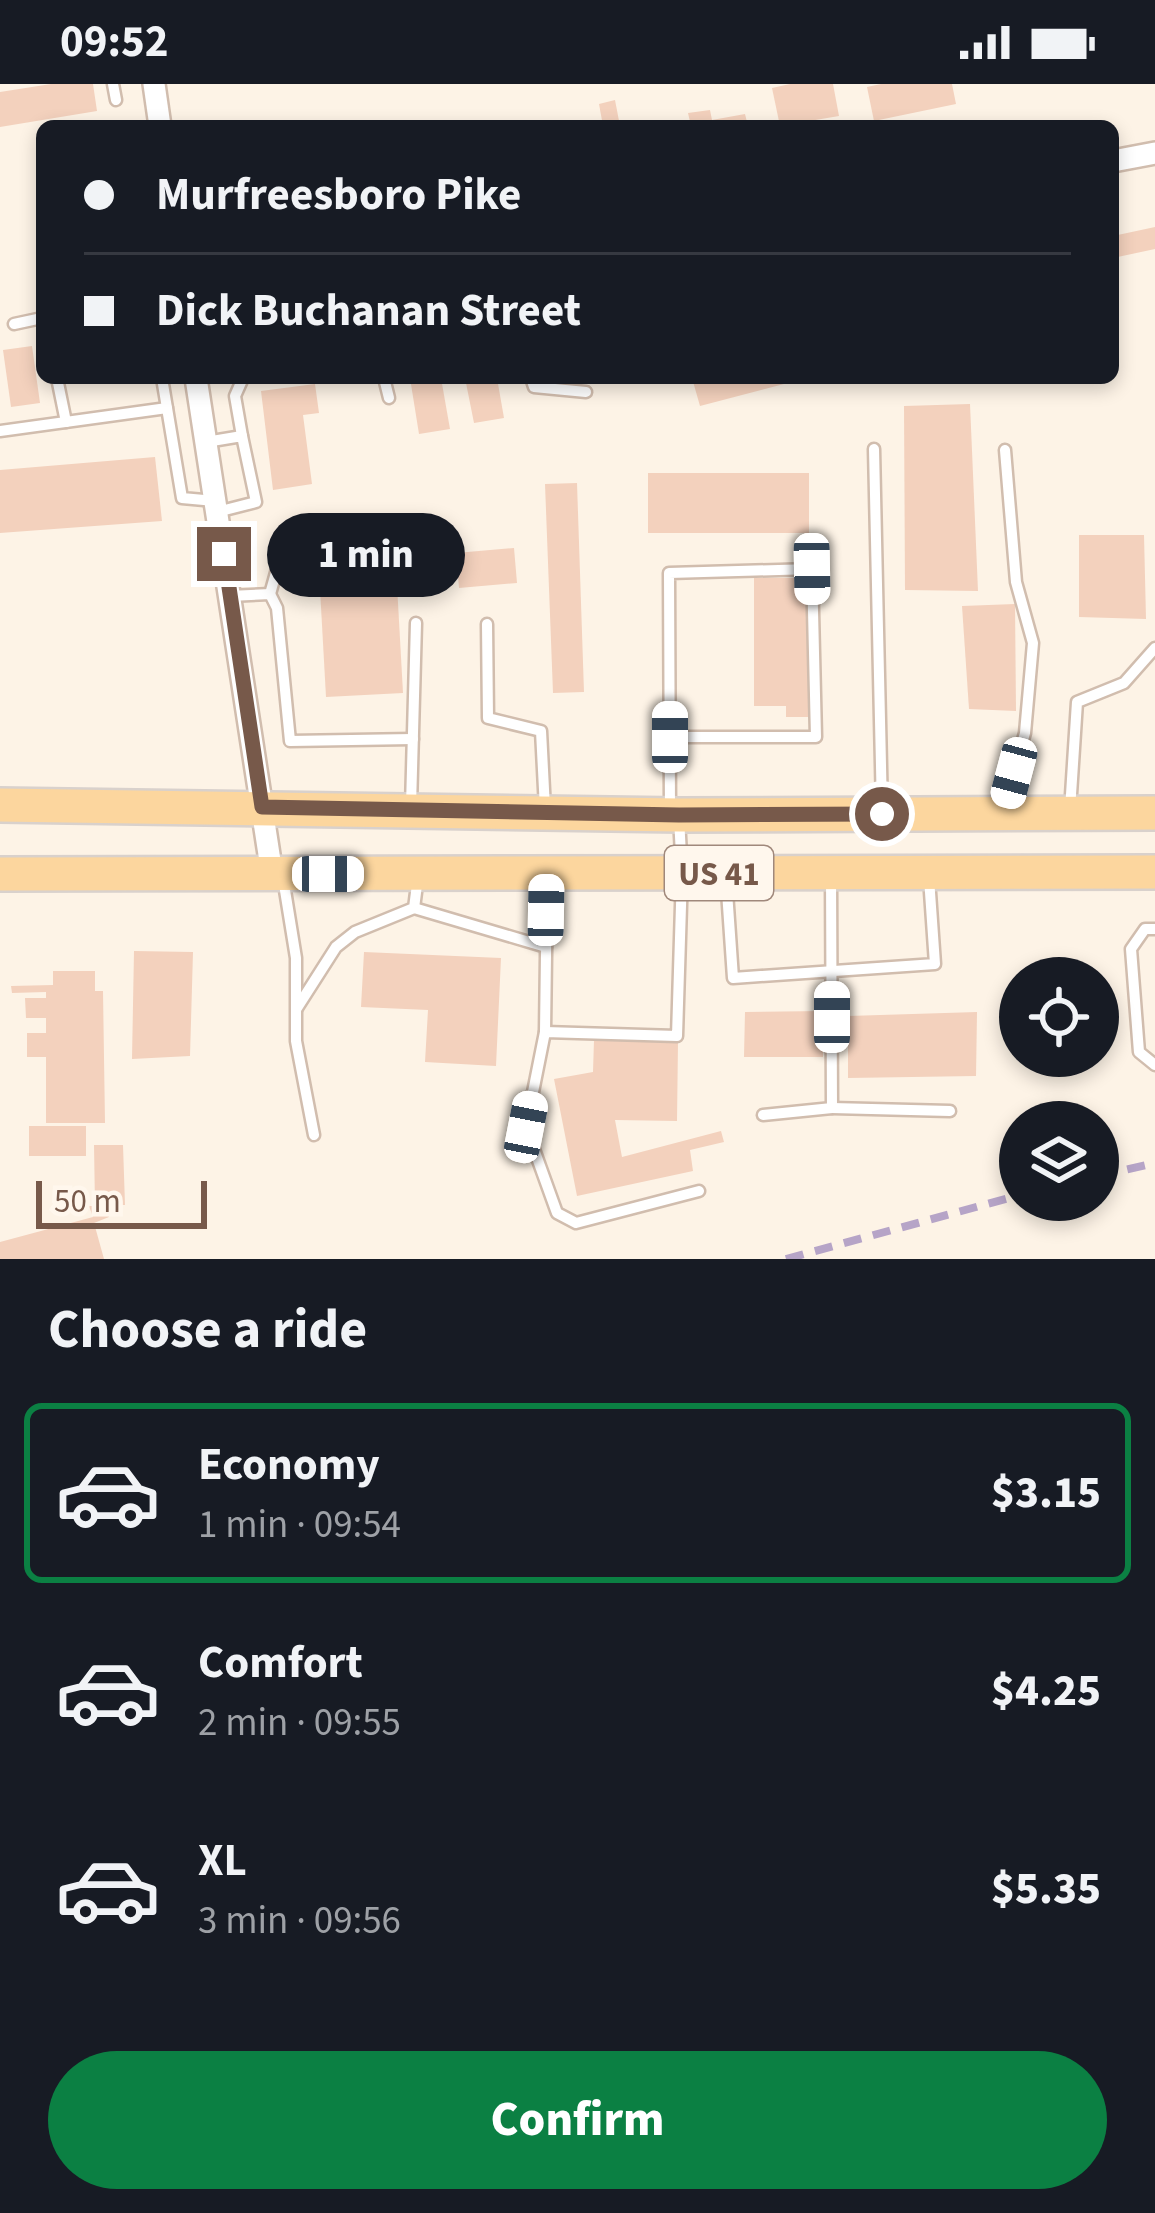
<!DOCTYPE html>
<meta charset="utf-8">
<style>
:root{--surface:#171b24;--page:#242831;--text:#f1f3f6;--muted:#9ea1a6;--line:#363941;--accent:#0b8043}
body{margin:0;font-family:"Source Sans 3",sans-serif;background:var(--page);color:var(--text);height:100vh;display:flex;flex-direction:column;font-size:45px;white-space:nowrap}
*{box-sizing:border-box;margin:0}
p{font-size:39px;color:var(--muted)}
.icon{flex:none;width:66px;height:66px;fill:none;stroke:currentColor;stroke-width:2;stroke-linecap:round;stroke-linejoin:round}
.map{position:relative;height:1175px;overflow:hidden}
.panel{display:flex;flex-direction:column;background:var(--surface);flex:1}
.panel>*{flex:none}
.top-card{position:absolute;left:36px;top:36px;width:1083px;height:264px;border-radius:18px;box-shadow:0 6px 18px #0003;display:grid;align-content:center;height:264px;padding:0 48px;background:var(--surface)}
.controls{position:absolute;left:999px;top:873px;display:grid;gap:24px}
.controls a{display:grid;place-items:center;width:120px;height:120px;border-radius:50%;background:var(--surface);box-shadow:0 6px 18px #0003;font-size:60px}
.scale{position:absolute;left:36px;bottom:30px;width:171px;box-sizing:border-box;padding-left:12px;border:6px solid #77594a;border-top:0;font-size:33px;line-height:42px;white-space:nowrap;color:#77594a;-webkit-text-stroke:9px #fff7ed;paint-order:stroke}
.end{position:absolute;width:54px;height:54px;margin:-27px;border:15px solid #77594a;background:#fff;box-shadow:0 0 0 6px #fff}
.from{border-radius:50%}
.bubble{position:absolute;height:84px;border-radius:42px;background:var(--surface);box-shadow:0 6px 18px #0003;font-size:39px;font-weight:800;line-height:84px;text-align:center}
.car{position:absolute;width:36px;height:72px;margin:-36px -18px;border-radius:15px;box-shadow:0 0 9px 3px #0007;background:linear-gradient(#fff 24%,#345 0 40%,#fff 0 76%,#345 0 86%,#fff 0)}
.top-card b{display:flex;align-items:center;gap:42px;height:114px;font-size:45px}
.top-card b+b{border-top:3px solid var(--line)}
.top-card i{width:30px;height:30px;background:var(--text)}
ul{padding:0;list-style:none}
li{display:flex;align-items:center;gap:36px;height:180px;margin:0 24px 18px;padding:0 24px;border:6px solid transparent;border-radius:18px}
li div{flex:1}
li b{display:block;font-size:45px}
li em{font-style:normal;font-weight:800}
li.current{border-color:var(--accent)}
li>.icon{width:108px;height:108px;stroke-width:1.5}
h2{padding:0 48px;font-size:54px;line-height:144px}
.action{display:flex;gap:24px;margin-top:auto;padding:24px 48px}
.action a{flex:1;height:138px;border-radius:72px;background:var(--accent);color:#fff;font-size:48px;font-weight:800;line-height:138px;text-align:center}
.status{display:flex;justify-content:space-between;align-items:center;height:84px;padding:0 60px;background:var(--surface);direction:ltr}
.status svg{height:33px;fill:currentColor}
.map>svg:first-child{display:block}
</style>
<div class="status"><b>09:52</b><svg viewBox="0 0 49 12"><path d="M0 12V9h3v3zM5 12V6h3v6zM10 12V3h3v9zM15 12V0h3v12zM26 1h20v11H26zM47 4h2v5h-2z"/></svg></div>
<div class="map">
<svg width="1155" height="1175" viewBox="0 0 1155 1175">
<rect width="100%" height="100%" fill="#fdf3e6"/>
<!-- building -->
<g fill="#f3d1bd">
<path d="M51,0H93L97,27L0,43V8Z"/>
<path d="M790,0H833L839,32L780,42L772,4Z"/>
<path d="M881,0H952L956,20L874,37L867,3Z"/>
<path d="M615,16L620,42H603L599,20Z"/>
<path d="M710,26L712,36L745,30L748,42H691L688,29Z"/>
<path d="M1155,143V165L1113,174V152Z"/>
<path d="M32,262L40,319L11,323L3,266Z"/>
<path d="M410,294H441L450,345L419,350Z"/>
<path d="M465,294H497L504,334L474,339Z"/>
<path d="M692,294H782L784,300L700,322Z"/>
<path d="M315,300L319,329L303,331L312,400L273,406L261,307Z"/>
<path d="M970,320L978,507L905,506L904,322Z"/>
<path d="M155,373L162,437L0,449V386Z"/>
<rect x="648" y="389" width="161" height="60"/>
<path d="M577,399L584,608L553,609L545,400Z"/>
<path d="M447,449L451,500L407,503L403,453Z"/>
<path d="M1079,451H1144L1146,535L1079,533Z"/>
<path d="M514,464L517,499L459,504L456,469Z"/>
<path d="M396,483L403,609L326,613L319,487Z"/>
<path d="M754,494H809V633H786V622H754Z"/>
<path d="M1015,520L1016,627L969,625L962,522Z"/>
<path d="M134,867L193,868L190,972L132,975Z"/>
<path d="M364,868L501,874L496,982L425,978L428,926L361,923Z"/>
<path d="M53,887H95V907H103L105,1039H46V973H27V949H46V934H26L25,914H46V908L12,909L11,902L53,901Z"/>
<path d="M824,927L823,973H744L745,928Z"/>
<path d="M977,928L976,992L848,994V932Z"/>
<path d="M594,956L678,958L677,1037L615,1036L622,1073L721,1047L724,1058L690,1066L693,1087L577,1112L554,995L593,988Z"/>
<rect x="29" y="1042" width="57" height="30"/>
<path d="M94,1061H123L125,1121H105L109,1133L94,1139L104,1175H0V1158L93,1133L89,1122H95Z"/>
</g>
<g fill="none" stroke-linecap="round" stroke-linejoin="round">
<defs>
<g id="service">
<path d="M113,0L116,16"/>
<path d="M14,240L42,234"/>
<path d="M57,294L66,338"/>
<path d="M162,294L167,324"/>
<path d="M384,294L389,314"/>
<path d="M531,294L534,303L586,308"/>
<path d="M0,347L167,324L182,414L215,417"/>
<path d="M242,352L235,312L243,294"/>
<path d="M206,358L242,352L256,418L217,428"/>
<path d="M874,365L882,727"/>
<path d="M270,510L284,460L344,451"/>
<path d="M230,512L270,510L277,524L290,657L413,655"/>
<path d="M487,540L488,634L541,647L545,725"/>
<path d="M670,653H816L812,485L669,489L670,728"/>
<path d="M411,722L416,539"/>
<path d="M1070,726L1077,618L1124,599L1155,564"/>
<path d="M1003,727L1025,649L1033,559L1016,498L1005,366"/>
<path d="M679,734L682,789L677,952L545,948L526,1043L557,1129L576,1139L699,1107"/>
<path d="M726,793L733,894L935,880L929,794"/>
<path d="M283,794L296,874V957L314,1051"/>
<path d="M414,824L546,863"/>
<path d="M1155,845H1145L1131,865L1139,968L1155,981"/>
<path d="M297,924L336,863L355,848L414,824L418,793"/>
<path d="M545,948L547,795"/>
<path d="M832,1024L950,1027"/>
<path d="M763,1031L832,1024L831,792"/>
</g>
<g id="minor">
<path d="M154,0L160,42"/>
<path d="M1113,77L1155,69"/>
<path d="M196,294L272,790"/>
</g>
<g id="primary">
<path d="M0,721L679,731L1155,729"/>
<path d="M0,790L1155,788"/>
</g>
</defs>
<!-- service casing -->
<use href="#service" stroke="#d1bdae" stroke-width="15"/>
<!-- minor casing -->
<use href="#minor" stroke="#d1bdae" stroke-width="26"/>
<!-- primary casing -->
<use href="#primary" stroke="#d9d1cc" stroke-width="38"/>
<!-- service -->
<use href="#service" stroke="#fff" stroke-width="10"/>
<!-- minor -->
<use href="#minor" stroke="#fff" stroke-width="21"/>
<!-- primary -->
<use href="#primary" stroke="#fcd69e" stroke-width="33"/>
<!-- rail -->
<g stroke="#b6a4c7" stroke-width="8" stroke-dasharray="18 12" stroke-linecap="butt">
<path d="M1098,1092L1155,1079"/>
<path d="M786,1175L1020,1111"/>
</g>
</g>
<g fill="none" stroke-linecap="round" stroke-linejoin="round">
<!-- route -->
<path stroke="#77594a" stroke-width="15" d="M224,470L262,723L679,731L882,730"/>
</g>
<g text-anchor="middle" stroke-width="9" stroke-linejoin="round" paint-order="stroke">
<!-- shield labels -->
<rect fill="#fff7ed" stroke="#a0887b" stroke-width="3" x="665" y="762" width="108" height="54" rx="9"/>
<g font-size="33" font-weight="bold" fill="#77594a">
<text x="719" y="801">US 41</text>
</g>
</g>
</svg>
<div class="controls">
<a><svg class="icon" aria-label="locate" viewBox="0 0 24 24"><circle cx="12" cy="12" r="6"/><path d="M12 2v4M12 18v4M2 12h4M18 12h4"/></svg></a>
<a><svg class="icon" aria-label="layers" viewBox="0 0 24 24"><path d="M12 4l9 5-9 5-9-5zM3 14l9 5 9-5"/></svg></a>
</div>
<div class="scale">50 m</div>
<i class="end from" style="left:882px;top:730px"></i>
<i class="end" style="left:224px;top:470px"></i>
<div class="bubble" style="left:267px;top:429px;width:198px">1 min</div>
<i class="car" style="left:812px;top:485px;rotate:179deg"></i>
<i class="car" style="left:670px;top:653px;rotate:0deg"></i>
<i class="car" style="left:1014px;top:689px;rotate:195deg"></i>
<i class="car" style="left:328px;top:790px;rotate:90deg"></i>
<i class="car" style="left:546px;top:826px;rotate:1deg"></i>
<i class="car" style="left:832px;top:933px;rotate:0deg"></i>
<i class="car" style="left:526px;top:1043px;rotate:11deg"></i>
<div class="top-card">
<b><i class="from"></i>Murfreesboro Pike</b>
<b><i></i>Dick Buchanan Street</b>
</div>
</div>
<section class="panel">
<h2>Choose a ride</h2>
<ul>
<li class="current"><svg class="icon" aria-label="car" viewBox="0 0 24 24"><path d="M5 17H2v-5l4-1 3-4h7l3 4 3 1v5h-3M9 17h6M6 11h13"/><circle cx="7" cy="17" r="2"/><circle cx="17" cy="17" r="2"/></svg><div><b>Economy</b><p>1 min · 09:54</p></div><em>$3.15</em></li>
<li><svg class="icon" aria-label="car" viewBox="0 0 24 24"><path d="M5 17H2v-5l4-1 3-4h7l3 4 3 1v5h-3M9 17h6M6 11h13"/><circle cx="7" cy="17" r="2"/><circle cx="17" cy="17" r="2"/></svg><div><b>Comfort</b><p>2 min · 09:55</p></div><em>$4.25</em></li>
<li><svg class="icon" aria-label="car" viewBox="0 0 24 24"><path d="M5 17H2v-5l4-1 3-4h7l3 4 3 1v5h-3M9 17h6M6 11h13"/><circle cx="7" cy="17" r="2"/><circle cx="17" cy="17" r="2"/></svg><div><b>XL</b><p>3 min · 09:56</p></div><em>$5.35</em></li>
</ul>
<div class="action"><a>Confirm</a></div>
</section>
